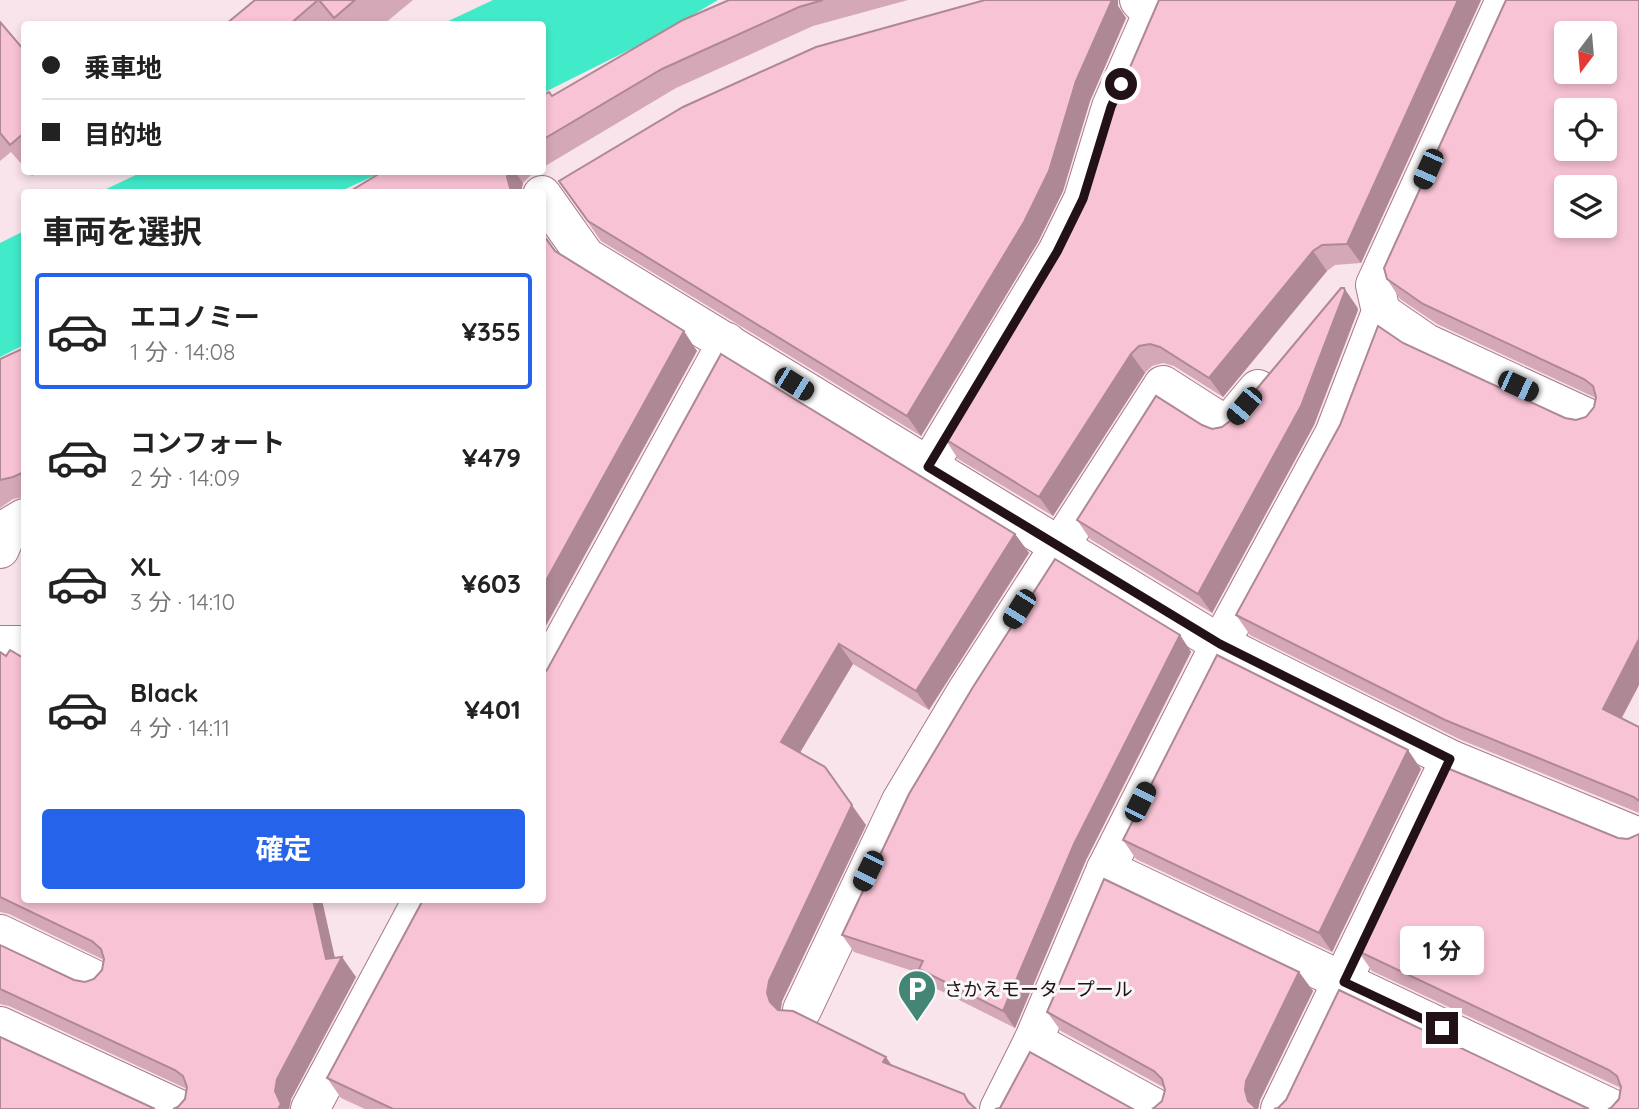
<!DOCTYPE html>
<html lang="ja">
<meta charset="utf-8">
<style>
:root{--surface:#fff;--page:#f2f2f2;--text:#222;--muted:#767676;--line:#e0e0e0;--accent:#2563eb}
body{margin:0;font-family:Quicksand,"Noto Sans JP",sans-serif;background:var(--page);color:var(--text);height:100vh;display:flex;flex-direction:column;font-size:26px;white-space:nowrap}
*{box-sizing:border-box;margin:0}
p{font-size:23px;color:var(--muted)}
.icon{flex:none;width:38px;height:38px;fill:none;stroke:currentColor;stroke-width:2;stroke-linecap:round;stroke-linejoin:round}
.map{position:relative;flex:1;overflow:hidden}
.sheet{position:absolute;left:21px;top:189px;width:525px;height:714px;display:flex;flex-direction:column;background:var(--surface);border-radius:7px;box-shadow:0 4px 10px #0003}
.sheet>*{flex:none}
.hud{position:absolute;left:21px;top:21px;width:525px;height:154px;border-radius:7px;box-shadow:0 4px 10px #0003;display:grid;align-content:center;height:154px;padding:0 21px;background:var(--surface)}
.needle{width:46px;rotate:196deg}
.fabs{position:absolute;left:1554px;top:21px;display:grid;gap:14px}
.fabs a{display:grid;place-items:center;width:63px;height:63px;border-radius:7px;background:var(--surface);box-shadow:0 4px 10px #0003;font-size:35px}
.end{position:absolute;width:32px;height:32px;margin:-16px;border:9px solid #231118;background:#fff;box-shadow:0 0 0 4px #fff}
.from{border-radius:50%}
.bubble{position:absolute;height:49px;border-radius:7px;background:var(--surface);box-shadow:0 4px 10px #0003;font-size:23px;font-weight:700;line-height:49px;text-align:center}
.car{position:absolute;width:21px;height:42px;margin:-21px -10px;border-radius:9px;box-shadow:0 0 5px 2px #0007;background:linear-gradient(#222 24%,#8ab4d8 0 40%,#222 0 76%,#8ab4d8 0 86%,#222 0)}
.hud b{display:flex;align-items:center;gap:24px;height:66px;font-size:26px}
.hud b+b{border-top:2px solid var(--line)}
.hud i{width:18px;height:18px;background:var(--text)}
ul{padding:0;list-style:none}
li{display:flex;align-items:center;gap:21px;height:116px;margin:0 14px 10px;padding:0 7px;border:4px solid transparent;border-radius:7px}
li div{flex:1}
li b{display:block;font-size:26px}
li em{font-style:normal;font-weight:700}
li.on{border-color:var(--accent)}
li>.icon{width:63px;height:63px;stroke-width:1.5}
h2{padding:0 21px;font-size:32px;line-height:84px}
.action{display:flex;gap:14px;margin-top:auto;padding:14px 21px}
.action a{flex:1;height:80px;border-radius:7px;background:var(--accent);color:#fff;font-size:28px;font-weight:700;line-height:80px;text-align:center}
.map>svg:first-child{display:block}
</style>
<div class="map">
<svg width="1639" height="1109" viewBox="0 0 1639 1109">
<rect width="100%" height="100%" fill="#fae4eb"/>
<!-- water -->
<g fill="#41ebca">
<path d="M493,0H718L659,35L543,93L542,24H442Z"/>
<path d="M142,172H382L339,192H100Z"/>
<path d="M24,231V345L0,357V243Z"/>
</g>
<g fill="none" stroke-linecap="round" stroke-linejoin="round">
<defs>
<g id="street">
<path d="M542,195L586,257L1220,644L1450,759L1639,837"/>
<path d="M1381,312L1426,343L1588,418"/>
<path d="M928,467L1057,252L1083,199L1111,107L1152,14L1139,0"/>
<path d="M0,549L9,527L24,518"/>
<path d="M0,645H24"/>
<path d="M542,679L727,342"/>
<path d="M1106,869L1613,1109"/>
<path d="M0,934L96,980"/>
<path d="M802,1010L901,801L966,692L1163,385L1227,426L1258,389"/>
<path d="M0,1026L179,1109"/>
<path d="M1033,1041L1157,1109"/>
<path d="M310,1109L422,900"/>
<path d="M999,1109L1033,1041L1106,869L1220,644L1334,434L1381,312L1375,285L1505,0"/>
<path d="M1280,1109L1450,759"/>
</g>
</defs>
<!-- street casing -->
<use href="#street" stroke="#a9798a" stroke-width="40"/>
<!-- street -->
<use href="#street" stroke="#fff" stroke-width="38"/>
</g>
<!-- wall -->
<g fill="#d5a8b7">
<path d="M255,0H413L384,24H226Z"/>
<path d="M729,0H908L813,26L676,88L542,168V96H552Z"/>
<path d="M1481,0L1361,263L1335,265L1327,271L1223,397L1174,366L1163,363L1152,366L1145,373L1053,516L958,459L945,439L1062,244L1089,189L1159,3Z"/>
<path d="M1639,0V685L1622,718L1639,727V813L1459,739L1250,635L1236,615L1403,343L1565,418L1576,420L1586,417L1594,407L1596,398L1437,324L1400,299L1387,279Z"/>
<path d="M983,1L1118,6L1126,18L1090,101L1063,191L1038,242L921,436L601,241L559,181Z"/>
<path d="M0,22L24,50V167L11,152L0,161Z"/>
<path d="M28,172H38L32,176Z"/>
<path d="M382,172H537L531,175L523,183L521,192H349Z"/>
<path d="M1344,288L1357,307L1358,310L1314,425L1212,613L1090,539L1077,520L1202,425L1212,429L1222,427L1230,421Z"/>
<path d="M24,348V497L13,499L0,508V359Z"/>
<path d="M1015,534L1029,553L929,710L853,664L800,752L866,825L782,1001L781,1010L892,1066L964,1094L976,1109H365L341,1098L327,1078L542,675Z"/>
<path d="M1180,635L1191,652L1086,860L1015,1028L931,986L922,974L854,952L842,935Z"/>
<path d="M0,652L6,656L22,657L24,900L335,958L356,977L291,1099L289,1109H173L178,1107L185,1099L187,1089L9,1006L0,1004V945L74,980L85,982L94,979L102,970L104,960L9,914L0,912Z"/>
<path d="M1421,769L1332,952L1136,859L1123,840Z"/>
<path d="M1638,835L1639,1109L1611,1108L1619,1099L1621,1088L1372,971L1358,951L1618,838L1628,839Z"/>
<path d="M1299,972L1313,991L1260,1100L1258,1109H1152L1154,1108L1162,1101L1165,1088L1061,1031L1047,1012Z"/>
</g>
<!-- shaded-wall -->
<g fill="#ae8895">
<path d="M1112,0H1118V6L1126,18L1090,101L1063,191L1038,242L921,436L907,416L1076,81Z"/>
<path d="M1458,0H1481L1361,263L1347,244Z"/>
<path d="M508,172H515L523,183L521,192H514L510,188L507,177Z"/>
<path d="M1313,251L1327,271L1223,397L1209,378Z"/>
<path d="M1344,288L1357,307L1358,310L1314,425L1212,613L1198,594Z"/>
<path d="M684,331L697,351L542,633V588Z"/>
<path d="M1131,354L1145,373L1053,516L1039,497Z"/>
<path d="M1015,534L1029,553L929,710L916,691Z"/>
<path d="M1180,635L1191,652L1086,860L1015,1028L1003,1011L1074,844Z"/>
<path d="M1639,639V685L1616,728L1603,709Z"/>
<path d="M839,644L853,664L795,761L781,742Z"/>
<path d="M1408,750L1421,769L1332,952L1319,933Z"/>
<path d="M825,767L866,825L782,1001L780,1012L770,1002L767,993L769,981Z"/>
<path d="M313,900H322L337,967L342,957L356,977L291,1099L289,1109H278L275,1091L277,1079L326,959Z"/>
<path d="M1299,972L1313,991L1260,1100L1258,1109H1253L1248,1101L1245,1090L1246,1081Z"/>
<path d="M886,1057L899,1076L883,1062Z"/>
</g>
<!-- building -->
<g fill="#f8c3d5" stroke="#ae8895" stroke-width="2" fill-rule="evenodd">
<path d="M255,0H318L290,24H226Z"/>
<path d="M319,0H355L334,18Z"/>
<path d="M729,0H823L799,7L662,69L542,140V96L549,92L552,96L683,20Z"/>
<path d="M985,0H1112L1076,81L1049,171L1024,222L907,416L588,221L559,181L683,107L816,47Z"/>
<path d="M1159,0H1458L1347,244L1322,245L1313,251L1209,378L1160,347L1150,344L1139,346L1131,354L1039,497L945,439L1062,244L1089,189L1118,95Z"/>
<path d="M1506,0H1639V639L1603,709L1639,727V801L1634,797L1445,720L1236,615L1340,425L1378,326L1403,343L1565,418L1576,420L1586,417L1594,407L1596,397L1593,386L1584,379L1423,304L1387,279L1384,268ZM1566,33H1605V72H1566ZM1566,110H1605V149H1566ZM1566,187H1605V226H1566Z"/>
<path d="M0,22L24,50V133L10,145L0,133Z"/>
<path d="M382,172H508L507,177L510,188L514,192H349Z"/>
<path d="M542,233L555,251L684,331L542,588Z"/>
<path d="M1341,288H1344L1345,291L1301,406L1198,594L1077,520L1156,396L1202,425L1212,429L1222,427L1230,421Z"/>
<path d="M24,348V472L13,477L0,480V359Z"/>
<path d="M721,354L1015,534L916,691L839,644L781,742L825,767L852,805L769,981L767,993L770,1002L778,1010L793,1011L886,1057L883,1062L964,1094L968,1102L976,1109H393L327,1078L423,900H542V675L547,670Z"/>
<path d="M1055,559L1180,635L1074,844L1003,1011L919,969L923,961L842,935L909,794L973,687Z"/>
<path d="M10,650L22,657L24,653V900H313L326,959L342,957L277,1079L275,1091L281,1104L278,1109H173L178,1107L185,1099L187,1087L183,1076L175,1070L0,989V945L74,980L85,982L94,979L102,970L104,959L101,949L92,941L0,897V652L6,656Z"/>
<path d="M1217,655L1408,750L1319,933L1123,840Z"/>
<path d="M1447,768L1618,838L1628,839L1639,834V1109H1608L1611,1108L1619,1099L1621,1087L1617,1076L1609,1070L1358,951Z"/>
<path d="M1104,879L1299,972L1246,1081L1245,1090L1248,1101L1257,1109H1152L1154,1108L1162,1101L1165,1090L1162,1079L1154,1071L1047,1012Z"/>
<path d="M1339,990L1589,1109H1274L1278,1108L1286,1100Z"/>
<path d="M0,1037L155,1109H0Z"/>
<path d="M1030,1052L1133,1109H1134H995L1000,1108Z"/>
</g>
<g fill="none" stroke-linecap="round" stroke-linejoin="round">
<!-- route -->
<path stroke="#231118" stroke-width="9" d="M1121,84L1111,107L1083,199L1057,252L928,467L1220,644L1450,759L1344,982L1442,1028"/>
</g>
<!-- icons -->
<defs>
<symbol id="parking-pin" viewBox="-11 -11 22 30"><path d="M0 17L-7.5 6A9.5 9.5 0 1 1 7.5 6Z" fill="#448676" stroke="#f8f8f8"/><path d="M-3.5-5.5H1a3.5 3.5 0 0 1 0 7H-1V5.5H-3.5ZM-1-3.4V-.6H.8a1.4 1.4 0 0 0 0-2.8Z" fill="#fff"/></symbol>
</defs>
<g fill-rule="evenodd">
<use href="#parking-pin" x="895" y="967" width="44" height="60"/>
</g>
<g text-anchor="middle" stroke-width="6" stroke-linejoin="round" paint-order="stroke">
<!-- poi labels -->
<g font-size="19" fill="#231118" stroke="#f8f8f8" text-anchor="start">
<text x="944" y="996">さかえモータープール</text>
</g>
</g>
</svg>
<div class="fabs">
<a><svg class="needle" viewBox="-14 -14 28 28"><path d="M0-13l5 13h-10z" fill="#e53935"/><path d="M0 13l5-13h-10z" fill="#767676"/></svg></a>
<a><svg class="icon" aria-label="locate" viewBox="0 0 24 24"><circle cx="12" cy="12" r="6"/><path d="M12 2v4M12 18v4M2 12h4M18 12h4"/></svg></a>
<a><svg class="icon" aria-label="layers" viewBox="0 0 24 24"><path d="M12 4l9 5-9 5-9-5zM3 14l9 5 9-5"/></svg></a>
</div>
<i class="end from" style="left:1121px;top:84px"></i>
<i class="end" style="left:1442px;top:1028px"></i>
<div class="bubble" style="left:1400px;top:926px;width:84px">1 分</div>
<i class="car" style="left:1428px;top:169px;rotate:204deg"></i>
<i class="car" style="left:794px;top:384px;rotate:122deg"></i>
<i class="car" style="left:1518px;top:386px;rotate:115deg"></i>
<i class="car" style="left:1244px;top:406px;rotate:220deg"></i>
<i class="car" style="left:1019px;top:609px;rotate:212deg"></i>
<i class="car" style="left:1140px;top:802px;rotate:27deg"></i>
<i class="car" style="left:868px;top:871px;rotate:206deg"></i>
<div class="hud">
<b><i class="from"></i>乗車地</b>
<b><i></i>目的地</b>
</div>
<section class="sheet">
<h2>車両を選択</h2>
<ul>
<li class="on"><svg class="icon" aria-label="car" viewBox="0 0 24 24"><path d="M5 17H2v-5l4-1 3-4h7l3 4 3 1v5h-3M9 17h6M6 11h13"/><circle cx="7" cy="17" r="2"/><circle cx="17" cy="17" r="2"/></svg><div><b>エコノミー</b><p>1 分 · 14:08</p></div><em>¥355</em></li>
<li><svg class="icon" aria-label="car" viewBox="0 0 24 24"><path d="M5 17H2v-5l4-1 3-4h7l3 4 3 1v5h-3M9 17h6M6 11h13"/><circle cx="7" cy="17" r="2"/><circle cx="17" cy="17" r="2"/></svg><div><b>コンフォート</b><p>2 分 · 14:09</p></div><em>¥479</em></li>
<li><svg class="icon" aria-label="car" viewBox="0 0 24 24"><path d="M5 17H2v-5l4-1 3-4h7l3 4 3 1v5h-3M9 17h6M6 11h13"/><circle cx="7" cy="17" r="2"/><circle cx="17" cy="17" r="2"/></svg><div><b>XL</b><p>3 分 · 14:10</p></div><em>¥603</em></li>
<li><svg class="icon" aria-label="car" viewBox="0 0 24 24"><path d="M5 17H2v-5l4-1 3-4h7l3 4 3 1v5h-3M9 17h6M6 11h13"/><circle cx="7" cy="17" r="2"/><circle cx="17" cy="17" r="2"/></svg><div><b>Black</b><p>4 分 · 14:11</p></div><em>¥401</em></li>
</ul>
<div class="action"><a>確定</a></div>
</section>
</div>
